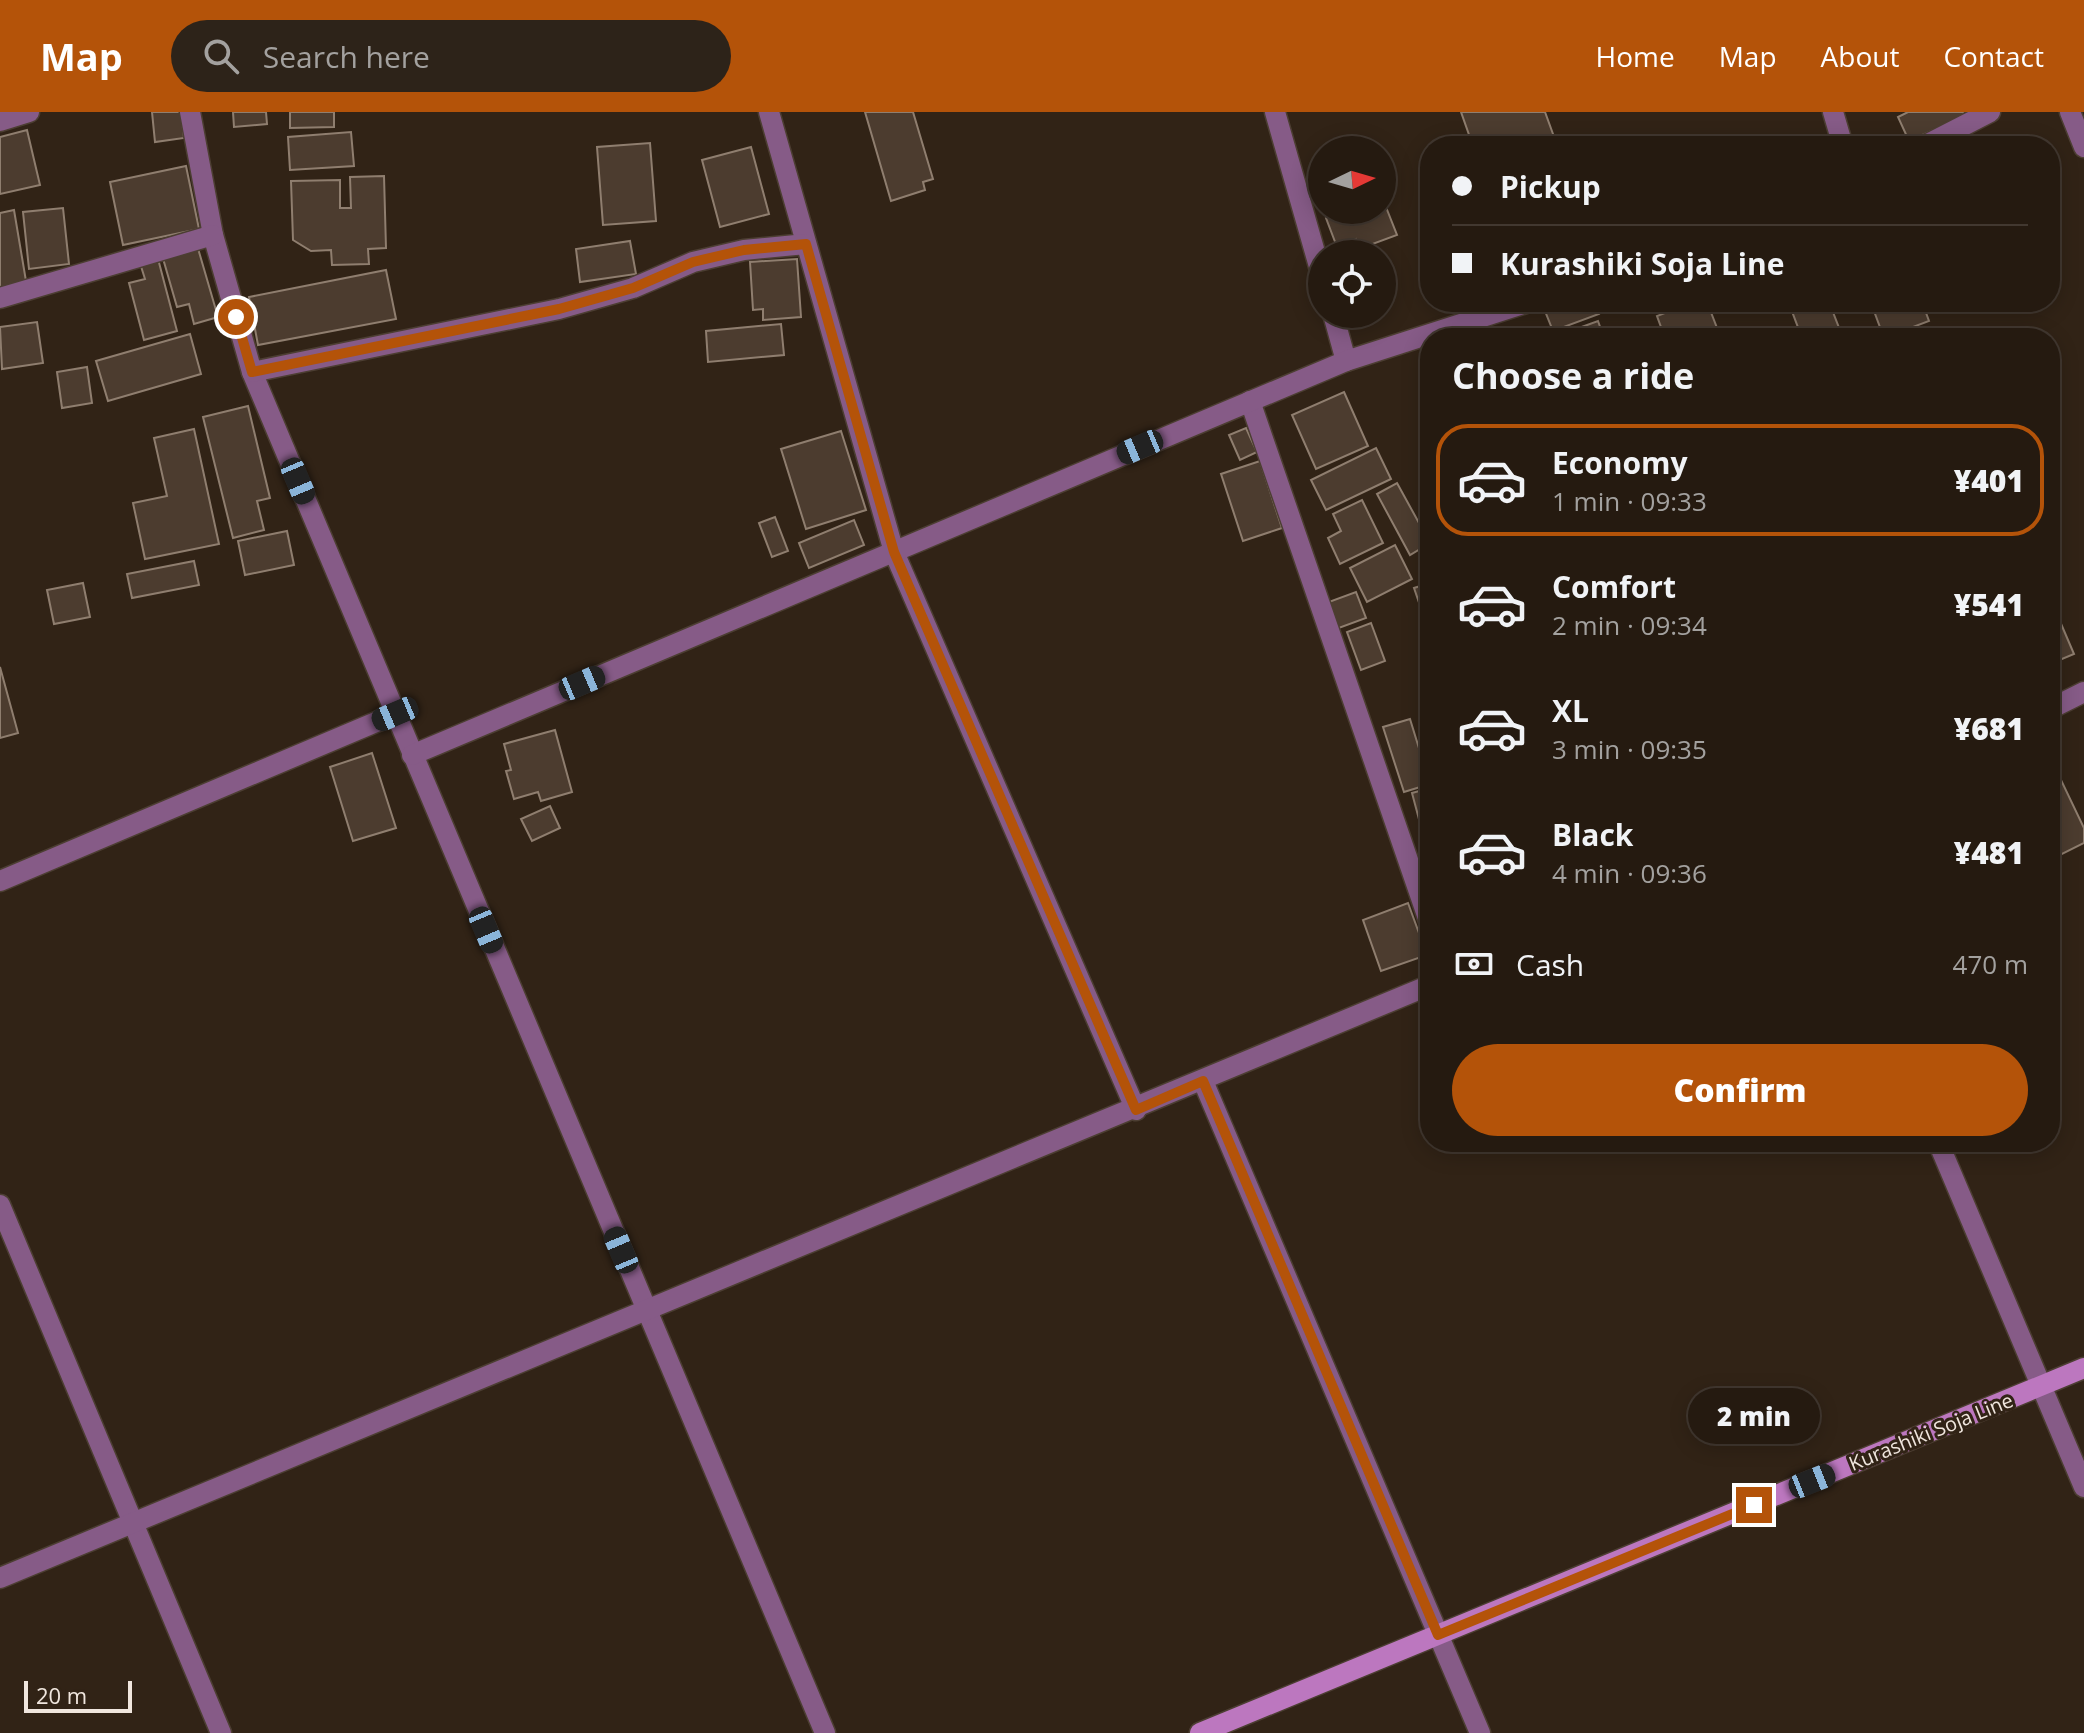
<!DOCTYPE html>
<meta charset="utf-8">
<style>
:root{--surface:#251a10;--page:#2d2319;--text:#f1f3f6;--muted:#a3a19f;--line:#423830;--accent:#b45309}
body{margin:0;font-family:"Open Sans",sans-serif;background:var(--page);color:var(--text);height:100vh;display:flex;flex-direction:column;font-size:30px;white-space:nowrap}
*{box-sizing:border-box;margin:0}
p{font-size:26px;color:var(--muted)}
.icon{flex:none;width:44px;height:44px;fill:none;stroke:currentColor;stroke-width:2;stroke-linecap:round;stroke-linejoin:round}
.map{position:relative;flex:1;overflow:hidden}
.panel{position:absolute;left:1420px;top:216px;width:640px;height:824px;display:flex;flex-direction:column;background:var(--surface);border-radius:32px;box-shadow:0 4px 20px #0003,0 0 0 2px var(--line)}
.panel>*{flex:none}
.hud{position:absolute;left:1420px;top:24px;width:640px;height:176px;border-radius:32px;box-shadow:0 4px 20px #0003,0 0 0 2px var(--line);display:grid;align-content:center;height:176px;padding:0 32px;background:var(--surface)}
.needle{width:52px;rotate:85deg}
.tools{position:absolute;left:1308px;top:24px;display:grid;gap:16px}
.tools a{display:grid;place-items:center;width:88px;height:88px;border-radius:50%;background:var(--surface);box-shadow:0 4px 20px #0003,0 0 0 2px var(--line);font-size:40px}
.scale{position:absolute;left:24px;bottom:20px;width:108px;box-sizing:border-box;padding-left:8px;border:4px solid #f0e6de;border-top:0;font-size:22px;line-height:28px;white-space:nowrap;color:#f0e6de;-webkit-text-stroke:6px #312316;paint-order:stroke}
.end{position:absolute;width:36px;height:36px;margin:-18px;border:10px solid #b45309;background:#fff;box-shadow:0 0 0 4px #fff}
.from{border-radius:50%}
.bubble{position:absolute;height:56px;border-radius:28px;background:var(--surface);box-shadow:0 4px 20px #0003,0 0 0 2px var(--line);font-size:26px;font-weight:800;line-height:56px;text-align:center}
.car{position:absolute;width:24px;height:48px;margin:-24px -12px;border-radius:10px;box-shadow:0 0 6px 2px #0007;background:linear-gradient(#222 24%,#8ab4d8 0 40%,#222 0 76%,#8ab4d8 0 86%,#222 0)}
.hud b{display:flex;align-items:center;gap:28px;height:76px;font-size:30px}
.hud b+b{border-top:2px solid var(--line)}
.hud i{width:20px;height:20px;background:var(--text)}
ul{padding:0;list-style:none}
li{display:flex;align-items:center;gap:24px;height:112px;margin:0 16px 12px;padding:0 16px;border:4px solid transparent;border-radius:32px}
li div{flex:1}
li b{display:block;font-size:30px}
li em{font-style:normal;font-weight:800}
li.current{border-color:var(--accent)}
li>.icon{width:72px;height:72px;stroke-width:1.5}
h2{padding:0 32px;font-size:36px;line-height:96px}
.pay{display:flex;align-items:center;gap:20px;height:88px;padding:0 32px;font-size:30px}
.pay p{margin-inline-start:auto}
.primary-button{display:flex;gap:16px;margin-top:auto;padding:16px 32px}
.primary-button a{flex:1;height:92px;border-radius:48px;background:var(--accent);color:#fff;font-size:32px;font-weight:800;line-height:92px;text-align:center}
header{display:flex;align-items:center;gap:48px;box-sizing:border-box;height:112px;padding:0 40px;background:var(--accent);color:#fff}
header strong{font-size:38px}
nav{display:flex;gap:44px;margin-inline-start:auto;font-size:28px}
.search{width:560px;height:72px;background:var(--page);display:flex;align-items:center;gap:20px;box-sizing:border-box;padding:0 28px;border-radius:44px;color:var(--muted);font-size:30px}
.map>svg:first-child{display:block}
</style>
<header>
<strong>Map</strong>
<div class="search"><svg class="icon" aria-label="search" viewBox="0 0 24 24"><circle cx="10" cy="10" r="6"/><path d="M15 15l6 6"/></svg>Search here</div>
<nav><a>Home</a><a>Map</a><a>About</a><a>Contact</a></nav>
</header>
<div class="map">
<svg width="2084" height="1621" viewBox="0 0 2084 1621">
<rect width="100%" height="100%" fill="#312316"/>
<!-- building -->
<g fill="#4c3c2f" stroke="#8f7e6f" stroke-width="2">
<path d="M152,0H181L184,26L155,30Z"/>
<path d="M233,0H266L267,12L234,15Z"/>
<path d="M290,0H334V15L290,16Z"/>
<path d="M865,0H913L933,67L923,70L925,78L891,89Z"/>
<path d="M1461,0H1545L1557,33L1525,34L1521,24L1494,34H1473Z"/>
<path d="M1908,0H1963L1965,4L1909,29L1898,5Z"/>
<path d="M27,18L40,73L0,82V25Z"/>
<path d="M351,20L354,54L290,58L288,25Z"/>
<path d="M650,31L656,109L603,113L597,35Z"/>
<path d="M751,35L769,102L720,115L702,48Z"/>
<path d="M186,54L199,117L123,133L110,70Z"/>
<path d="M384,64L386,136L368,137L369,152L332,153L331,138L311,139L293,128L291,69L340,68V96H351L350,65Z"/>
<path d="M1382,85L1397,123L1359,137L1356,127L1337,135L1326,106L1347,98H1382Z"/>
<path d="M63,96L69,152L29,157L23,100Z"/>
<path d="M14,98L27,175L0,180V101Z"/>
<path d="M630,129L636,162L580,170L576,137Z"/>
<path d="M197,133L218,205L194,212L189,192L177,195L162,143Z"/>
<path d="M157,143L177,219L144,228L129,171L145,167L139,148Z"/>
<path d="M797,147L801,205L763,208V197L753,198L750,150Z"/>
<path d="M386,158L396,207L258,233L249,185Z"/>
<path d="M1568,190H1595L1599,202L1553,219L1545,199Z"/>
<path d="M1693,190H1707L1717,216L1692,226H1665L1657,204Z"/>
<path d="M1801,190H1829L1843,226H1802L1790,194Z"/>
<path d="M1895,190H1922L1929,209L1884,226L1874,199Z"/>
<path d="M1598,209L1604,226H1555L1554,225Z"/>
<path d="M37,210L43,251L2,257L0,215Z"/>
<path d="M781,212L784,243L708,250L706,219Z"/>
<path d="M190,222L201,262L108,289L96,249Z"/>
<path d="M87,255L92,291L62,296L57,260Z"/>
<path d="M1344,280L1368,334L1316,357L1292,303Z"/>
<path d="M248,294L270,386L257,389L264,418L233,426L203,305Z"/>
<path d="M1246,316L1257,340L1240,348L1229,323Z"/>
<path d="M194,317L219,432L145,447L133,391L167,384L154,326Z"/>
<path d="M841,319L866,398L806,417L781,337Z"/>
<path d="M1376,336L1391,367L1326,398L1311,368Z"/>
<path d="M1260,349L1282,416L1243,429L1221,362Z"/>
<path d="M1397,371L1430,431L1410,443L1377,382Z"/>
<path d="M1362,388L1383,431L1340,452L1328,426L1341,419L1333,402Z"/>
<path d="M775,405L788,439L772,445L759,411Z"/>
<path d="M854,408L864,433L809,456L799,431Z"/>
<path d="M287,419L294,453L245,463L238,429Z"/>
<path d="M1395,433L1412,467L1367,490L1350,456Z"/>
<path d="M194,449L199,473L132,486L127,462Z"/>
<path d="M83,471L90,505L54,512L47,478Z"/>
<path d="M1430,471V523L1414,476Z"/>
<path d="M1356,480L1366,506L1336,517L1326,491Z"/>
<path d="M2053,493L2074,542L2050,552V495Z"/>
<path d="M1371,511L1385,549L1361,558L1347,520Z"/>
<path d="M0,555L18,621L0,626Z"/>
<path d="M1410,607L1430,672L1404,680L1383,615Z"/>
<path d="M555,618L572,680L541,689L538,680L514,687L506,659L511,658L504,632Z"/>
<path d="M372,641L396,716L353,729L330,655Z"/>
<path d="M2050,645L2084,716V731L2060,743L2050,721Z"/>
<path d="M1430,676V745H1429L1412,681Z"/>
<path d="M550,694L560,716L532,729L521,707Z"/>
<path d="M1408,791L1427,843L1381,859L1363,808Z"/>
</g>
<g fill="none" stroke-linecap="round" stroke-linejoin="round">
<defs>
<g id="street">
<path d="M190,0L213,123L252,260L825,1621"/>
<path d="M769,0L894,440L1136,998"/>
<path d="M1275,0L1322,165"/>
<path d="M1833,0L1843,34"/>
<path d="M2070,0L2084,35"/>
<path d="M0,9L29,0"/>
<path d="M1924,34L1990,0"/>
<path d="M0,186L213,123"/>
<path d="M1333,202L1346,249"/>
<path d="M252,260L559,197L633,176L693,150L744,138L806,132"/>
<path d="M1250,289L1430,812"/>
<path d="M2050,597L2084,580"/>
<path d="M412,643L1346,249L1529,190"/>
<path d="M0,769L395,602"/>
<path d="M1203,969L1480,1621"/>
<path d="M1938,1030L2084,1375"/>
<path d="M0,1093L221,1621"/>
<path d="M0,1466C476,1266 955,1074 1430,873"/>
</g>
<path id="secondary" d="M1200,1621L2084,1256"/>
</defs>
<!-- street casing -->
<use href="#street" stroke="#4c3e32" stroke-width="23"/>
<!-- secondary casing -->
<use href="#secondary" stroke="#4c3e32" stroke-width="23"/>
<!-- street -->
<use href="#street" stroke="#865b87" stroke-width="20"/>
<!-- secondary -->
<use href="#secondary" stroke="#bc77bf" stroke-width="20"/>
</g>
<g fill="none" stroke-linecap="round" stroke-linejoin="round">
<!-- route -->
<path stroke="#b45309" stroke-width="10" d="M236,205L252,260L559,197L633,176L693,150L744,138L806,132L894,440L1136,998L1203,969L1438,1523L1754,1393"/>
</g>
<g text-anchor="middle" stroke-width="6" stroke-linejoin="round" paint-order="stroke">
<!-- street labels -->
<g font-size="20" fill="#f0e6de" stroke="#312316">
<text transform="translate(1931 1320) rotate(-22)" y="7">Kurashiki Soja Line</text>
</g>
</g>
</svg>
<div class="tools">
<a><svg class="needle" viewBox="-14 -14 28 28"><path d="M0-13l5 13h-10z" fill="#e53935"/><path d="M0 13l5-13h-10z" fill="#a3a19f"/></svg></a>
<a><svg class="icon" aria-label="locate" viewBox="0 0 24 24"><circle cx="12" cy="12" r="6"/><path d="M12 2v4M12 18v4M2 12h4M18 12h4"/></svg></a>
</div>
<div class="scale">20 m</div>
<i class="end from" style="left:236px;top:205px"></i>
<i class="end" style="left:1754px;top:1393px"></i>
<div class="bubble" style="left:1688px;top:1276px;width:132px">2 min</div>
<i class="car" style="left:1140px;top:335px;rotate:247deg"></i>
<i class="car" style="left:298px;top:369px;rotate:157deg"></i>
<i class="car" style="left:582px;top:571px;rotate:67deg"></i>
<i class="car" style="left:395px;top:602px;rotate:247deg"></i>
<i class="car" style="left:486px;top:818px;rotate:157deg"></i>
<i class="car" style="left:621px;top:1138px;rotate:337deg"></i>
<i class="car" style="left:1812px;top:1369px;rotate:68deg"></i>
<div class="hud">
<b><i class="from"></i>Pickup</b>
<b><i></i>Kurashiki Soja Line</b>
</div>
<section class="panel">
<h2>Choose a ride</h2>
<ul>
<li class="current"><svg class="icon" aria-label="car" viewBox="0 0 24 24"><path d="M5 17H2v-5l4-1 3-4h7l3 4 3 1v5h-3M9 17h6M6 11h13"/><circle cx="7" cy="17" r="2"/><circle cx="17" cy="17" r="2"/></svg><div><b>Economy</b><p>1 min · 09:33</p></div><em>¥401</em></li>
<li><svg class="icon" aria-label="car" viewBox="0 0 24 24"><path d="M5 17H2v-5l4-1 3-4h7l3 4 3 1v5h-3M9 17h6M6 11h13"/><circle cx="7" cy="17" r="2"/><circle cx="17" cy="17" r="2"/></svg><div><b>Comfort</b><p>2 min · 09:34</p></div><em>¥541</em></li>
<li><svg class="icon" aria-label="car" viewBox="0 0 24 24"><path d="M5 17H2v-5l4-1 3-4h7l3 4 3 1v5h-3M9 17h6M6 11h13"/><circle cx="7" cy="17" r="2"/><circle cx="17" cy="17" r="2"/></svg><div><b>XL</b><p>3 min · 09:35</p></div><em>¥681</em></li>
<li><svg class="icon" aria-label="car" viewBox="0 0 24 24"><path d="M5 17H2v-5l4-1 3-4h7l3 4 3 1v5h-3M9 17h6M6 11h13"/><circle cx="7" cy="17" r="2"/><circle cx="17" cy="17" r="2"/></svg><div><b>Black</b><p>4 min · 09:36</p></div><em>¥481</em></li>
</ul>
<div class="pay"><svg class="icon" aria-label="cash" viewBox="0 0 24 24"><path d="M3 7h18v10H3z"/><circle cx="12" cy="12" r="2"/></svg>Cash<p>470 m</p></div>
<div class="primary-button"><a>Confirm</a></div>
</section>
</div>
